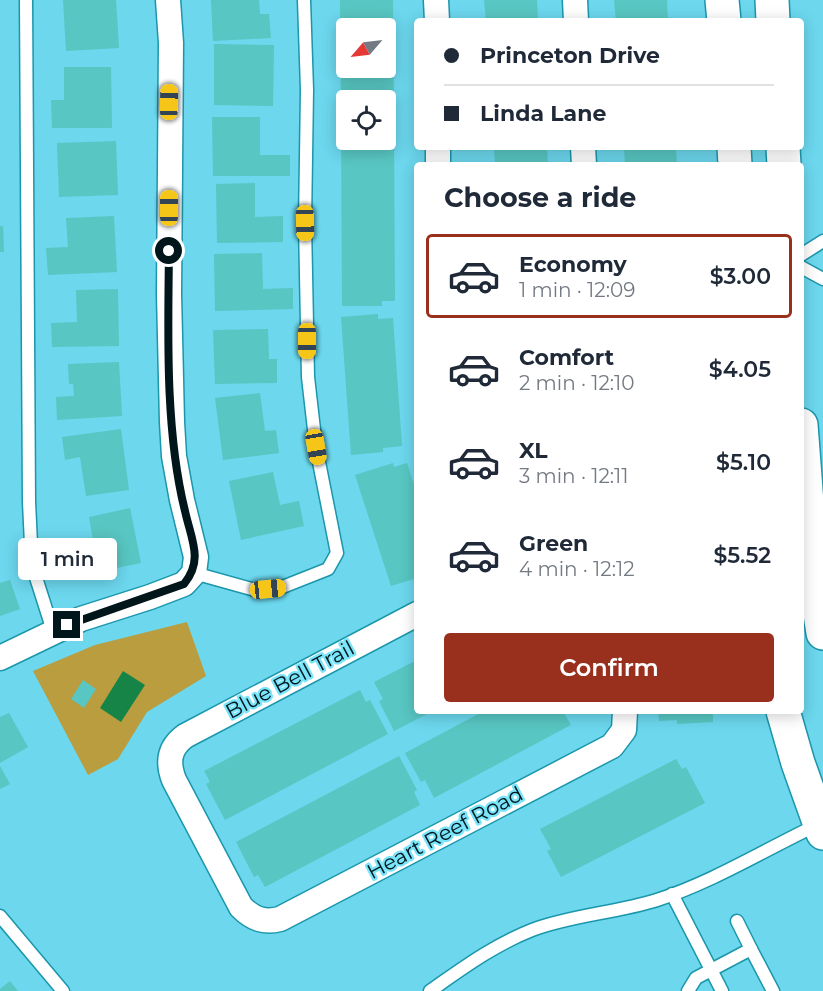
<!DOCTYPE html>
<meta charset="utf-8">
<style>
:root{--surface:#fff;--page:#f2f2f3;--text:#1f2937;--muted:#747a83;--line:#e0e1e3;--accent:#992f1d}
body{margin:0;font-family:Montserrat,sans-serif;background:var(--page);color:var(--text);height:100vh;display:flex;flex-direction:column;font-size:22px;white-space:nowrap}
*{box-sizing:border-box;margin:0}
p{font-size:20px;color:var(--muted)}
.icon{flex:none;width:33px;height:33px;fill:none;stroke:currentColor;stroke-width:2;stroke-linecap:round;stroke-linejoin:round}
.map{position:relative;flex:1;overflow:hidden}
.sheet{position:absolute;left:414px;top:162px;width:390px;height:552px;display:flex;flex-direction:column;background:var(--surface);border-radius:6px;box-shadow:0 3px 15px #0003}
.sheet>*{flex:none}
.hud{position:absolute;left:414px;top:18px;width:390px;height:132px;border-radius:6px;box-shadow:0 3px 15px #0003;display:grid;align-content:center;height:132px;padding:0 30px;background:var(--surface)}
.needle{width:39px;rotate:242deg}
.fabs{position:absolute;left:336px;top:18px;display:grid;gap:12px}
.fabs a{display:grid;place-items:center;width:60px;height:60px;border-radius:6px;background:var(--surface);box-shadow:0 3px 15px #0003;font-size:30px}
.end{position:absolute;width:27px;height:27px;margin:-14px;border:8px solid #01161b;background:#fff;box-shadow:0 0 0 3px #fff}
.from{border-radius:50%}
.bubble{position:absolute;height:42px;border-radius:6px;background:var(--surface);box-shadow:0 3px 15px #0003;font-size:20px;font-weight:600;line-height:42px;text-align:center}
.car{position:absolute;width:18px;height:36px;margin:-18px -9px;border-radius:8px;box-shadow:0 0 4px 2px #0007;background:linear-gradient(#f5c518 24%,#345 0 40%,#f5c518 0 76%,#345 0 86%,#f5c518 0)}
.hud b{display:flex;align-items:center;gap:21px;height:57px;font-size:22px}
.hud b+b{border-top:2px solid var(--line)}
.hud i{width:15px;height:15px;background:var(--text)}
ul{padding:0;list-style:none}
li{display:flex;align-items:center;gap:18px;height:84px;margin:0 12px 9px;padding:0 18px;border:3px solid transparent;border-radius:6px}
li div{flex:1}
li b{display:block;font-size:22px}
li em{font-style:normal;font-weight:600}
li.current{border-color:var(--accent)}
li>.icon{width:54px;height:54px;stroke-width:1.5}
h2{padding:0 30px;font-size:27px;line-height:72px}
.button{display:flex;gap:12px;margin-top:auto;padding:12px 30px}
.button a{flex:1;height:69px;border-radius:6px;background:var(--accent);color:#fff;font-size:24px;font-weight:600;line-height:69px;text-align:center}
.map>svg:first-child{display:block}
</style>
<div class="map">
<svg width="823" height="991" viewBox="0 0 823 991">
<rect width="100%" height="100%" fill="#6cd7ed"/>
<!-- green -->
<path fill="#b99d3f" d="M187,622L206,676L147,712L118,759L88,775L33,671L95,645Z"/>
<!-- water -->
<path fill="#168446" d="M123,671L145,685L121,722L100,708Z"/>
<!-- building -->
<g fill="#58c6c2" fill-rule="evenodd">
<path d="M63,0H116L119,48L66,51Z"/>
<path d="M211,0H259L260,14H269L271,38L213,41Z"/>
<path d="M340,0H393L394,109H386V100H346V114H341ZM346,28H386V68H346Z"/>
<path d="M484,0H537L538,21H486Z"/>
<path d="M614,0H667L668,21H616Z"/>
<path d="M214,44L274,45L273,106L214,105Z"/>
<path d="M64,67H111L112,128H52L51,100H64Z"/>
<path d="M212,117H260V155H290V176H213Z"/>
<path d="M341,121H346V140H386V125H394L395,301H382V306H342Z"/>
<path d="M116,141L118,195L59,197L57,143Z"/>
<path d="M494,147L547,148L548,165H495Z"/>
<path d="M624,147H676L677,165H625Z"/>
<path d="M255,183V217L283,216V242L217,243L216,184Z"/>
<path d="M114,216L117,272L48,275L46,248L68,247L66,218Z"/>
<path d="M0,226H3L4,252H0Z"/>
<path d="M262,253L263,289L293,288V309L215,311L214,254Z"/>
<path d="M118,289L119,346L52,347L51,323L77,322L76,290Z"/>
<path d="M378,314V319L393,318L402,446L383,448V452L351,455L341,317Z"/>
<path d="M268,329L269,359H277V383L215,384L213,330Z"/>
<path d="M119,362L122,416L57,420L56,397L74,396L73,384H69L68,364Z"/>
<path d="M260,393L265,431L276,430L279,453L223,460L215,398Z"/>
<path d="M121,429L129,490L86,496L80,457L65,460L62,437Z"/>
<path d="M393,463L394,467L407,463L417,494V578L391,586L355,475Z"/>
<path d="M273,472L280,505L299,501L304,526L241,540L229,481Z"/>
<path d="M130,508L141,563L78,576L72,550L94,546L89,517Z"/>
<path d="M10,580L20,609L0,616V583Z"/>
<path d="M417,660V711H433L394,731L379,701L383,699L374,682Z"/>
<path d="M83,680L96,689L84,708L71,699Z"/>
<path d="M360,690L366,702L370,700L388,734L225,820L206,784L210,782L204,771Z"/>
<path d="M484,711H563L571,725L434,798L425,780L421,782L405,753Z"/>
<path d="M658,711H713V722L677,724V720L659,721Z"/>
<path d="M9,713L28,747L0,763V717Z"/>
<path d="M399,756L417,790L414,792L420,805L265,887L258,875L254,877L236,842Z"/>
<path d="M676,759L682,769L686,767L705,803L561,877L547,851L551,849L540,829Z"/>
<path d="M0,766L10,784L0,789Z"/>
<path d="M10,981L18,991H0V989Z"/>
</g>
<g fill="none" stroke-linecap="round" stroke-linejoin="round">
<defs>
<g id="service">
<path d="M26,0L29,502L32,565L53,631"/>
<path d="M801,255L823,241"/>
<path d="M801,267L823,279"/>
<path d="M194,573L255,590L280,588L328,569L337,553L316,447L308,377L305,223L307,90L304,0"/>
<path d="M672,894L722,991"/>
<path d="M0,916L63,991"/>
<path d="M737,921L751,949"/>
<path d="M430,991C463,968 494,945 532,930C572,915 616,913 657,900C713,882 766,849 819,824"/>
<path d="M688,991L696,978L751,949L773,991"/>
</g>
<g id="minor">
<path d="M436,0L437,21"/>
<path d="M575,0L576,21"/>
<path d="M583,147L584,165"/>
<path d="M438,165V147"/>
<path d="M417,614L185,736C169,748 167,762 174,780L241,907C253,919 264,923 280,919L612,746L624,730L625,711"/>
<path d="M0,658L81,619L150,597L184,584L194,573L196,557L182,500L174,456L172,422L169,294L171,43L168,0"/>
</g>
<g id="secondary">
<path d="M722,0L724,21"/>
<path d="M772,0L773,21"/>
<path d="M734,147L735,165"/>
<path d="M783,147L784,165"/>
<path d="M801,425L811,555L823,633"/>
<path d="M783,711L798,763L823,833"/>
</g>
</defs>
<!-- service casing -->
<use href="#service" stroke="#1b96ab" stroke-width="15"/>
<!-- minor casing -->
<use href="#minor" stroke="#1b96ab" stroke-width="27"/>
<!-- secondary casing -->
<use href="#secondary" stroke="#1b96ab" stroke-width="36"/>
<!-- service -->
<use href="#service" stroke="#fff" stroke-width="12"/>
<!-- minor -->
<use href="#minor" stroke="#fff" stroke-width="24"/>
<!-- secondary -->
<use href="#secondary" stroke="#fff" stroke-width="33"/>
</g>
<g fill="none" stroke-linecap="round" stroke-linejoin="round">
<!-- route -->
<path stroke="#01161b" stroke-width="8" d="M67,625L184,584C204,560 191,539 185,511C165,431 168,333 169,251"/>
</g>
<g text-anchor="middle" stroke-width="4.5" stroke-linejoin="round" paint-order="stroke">
<!-- street labels -->
<g font-size="21" fill="#01161b" stroke="#79e4fa">
<text transform="translate(290 680) rotate(-28)" y="7">Blue Bell Trail</text>
<text transform="translate(445 833) rotate(-28)" y="7">Heart Reef Road</text>
</g>
</g>
</svg>
<div class="fabs">
<a><svg class="needle" viewBox="-14 -14 28 28"><path d="M0-13l5 13h-10z" fill="#e53935"/><path d="M0 13l5-13h-10z" fill="#747a83"/></svg></a>
<a><svg class="icon" aria-label="locate" viewBox="0 0 24 24"><circle cx="12" cy="12" r="6"/><path d="M12 2v4M12 18v4M2 12h4M18 12h4"/></svg></a>
</div>
<i class="end from" style="left:169px;top:251px"></i>
<i class="end" style="left:67px;top:625px"></i>
<div class="bubble" style="left:18px;top:538px;width:99px">1 min</div>
<i class="car" style="left:169px;top:102px;rotate:1deg"></i>
<i class="car" style="left:169px;top:208px;rotate:0deg"></i>
<i class="car" style="left:305px;top:223px;rotate:179deg"></i>
<i class="car" style="left:307px;top:341px;rotate:180deg"></i>
<i class="car" style="left:316px;top:447px;rotate:170deg"></i>
<i class="car" style="left:268px;top:589px;rotate:84deg"></i>
<div class="hud">
<b><i class="from"></i>Princeton Drive</b>
<b><i></i>Linda Lane</b>
</div>
<section class="sheet">
<h2>Choose a ride</h2>
<ul>
<li class="current"><svg class="icon" aria-label="car" viewBox="0 0 24 24"><path d="M5 17H2v-5l4-1 3-4h7l3 4 3 1v5h-3M9 17h6M6 11h13"/><circle cx="7" cy="17" r="2"/><circle cx="17" cy="17" r="2"/></svg><div><b>Economy</b><p>1 min · 12:09</p></div><em>$3.00</em></li>
<li><svg class="icon" aria-label="car" viewBox="0 0 24 24"><path d="M5 17H2v-5l4-1 3-4h7l3 4 3 1v5h-3M9 17h6M6 11h13"/><circle cx="7" cy="17" r="2"/><circle cx="17" cy="17" r="2"/></svg><div><b>Comfort</b><p>2 min · 12:10</p></div><em>$4.05</em></li>
<li><svg class="icon" aria-label="car" viewBox="0 0 24 24"><path d="M5 17H2v-5l4-1 3-4h7l3 4 3 1v5h-3M9 17h6M6 11h13"/><circle cx="7" cy="17" r="2"/><circle cx="17" cy="17" r="2"/></svg><div><b>XL</b><p>3 min · 12:11</p></div><em>$5.10</em></li>
<li><svg class="icon" aria-label="car" viewBox="0 0 24 24"><path d="M5 17H2v-5l4-1 3-4h7l3 4 3 1v5h-3M9 17h6M6 11h13"/><circle cx="7" cy="17" r="2"/><circle cx="17" cy="17" r="2"/></svg><div><b>Green</b><p>4 min · 12:12</p></div><em>$5.52</em></li>
</ul>
<div class="button"><a>Confirm</a></div>
</section>
</div>
